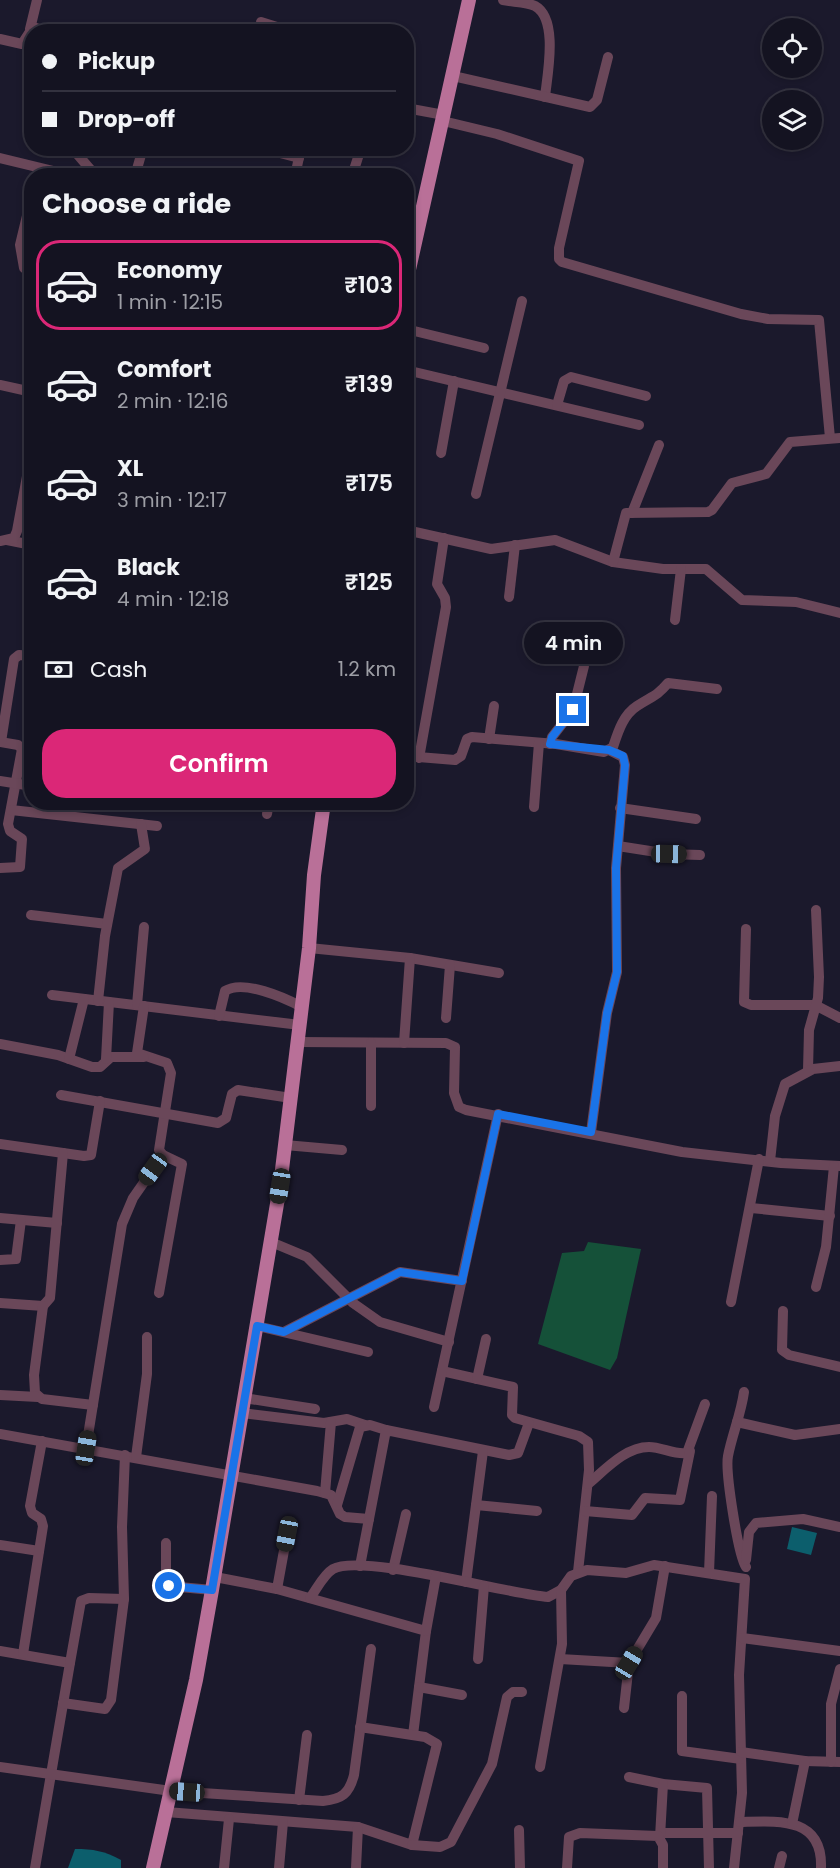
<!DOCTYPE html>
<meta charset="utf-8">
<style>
:root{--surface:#141321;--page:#21202e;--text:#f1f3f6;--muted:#9d9ea5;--line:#33323f;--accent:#db2777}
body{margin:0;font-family:Poppins,sans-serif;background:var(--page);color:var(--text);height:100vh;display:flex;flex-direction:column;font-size:22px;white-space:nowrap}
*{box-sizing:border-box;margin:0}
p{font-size:20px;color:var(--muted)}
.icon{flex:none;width:33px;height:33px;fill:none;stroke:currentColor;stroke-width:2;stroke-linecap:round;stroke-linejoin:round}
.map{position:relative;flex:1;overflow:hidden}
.drawer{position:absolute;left:24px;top:168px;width:390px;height:642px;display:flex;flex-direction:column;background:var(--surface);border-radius:24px;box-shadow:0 3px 9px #0003,0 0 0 2px var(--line)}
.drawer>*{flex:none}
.top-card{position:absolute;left:24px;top:24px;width:390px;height:132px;border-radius:24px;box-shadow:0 3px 9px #0003,0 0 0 2px var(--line);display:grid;align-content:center;height:132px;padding:0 18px;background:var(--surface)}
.controls{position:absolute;left:762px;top:18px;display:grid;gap:12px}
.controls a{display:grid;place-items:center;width:60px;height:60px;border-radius:50%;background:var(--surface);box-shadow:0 3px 9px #0003,0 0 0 2px var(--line);font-size:30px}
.end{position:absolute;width:27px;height:27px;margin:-14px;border:8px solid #1a73e8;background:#fff;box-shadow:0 0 0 3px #fff}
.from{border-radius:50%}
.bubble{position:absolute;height:42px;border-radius:21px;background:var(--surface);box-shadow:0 3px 9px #0003,0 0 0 2px var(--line);font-size:20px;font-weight:600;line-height:42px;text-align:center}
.car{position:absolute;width:18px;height:36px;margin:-18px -9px;border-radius:8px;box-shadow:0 0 4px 2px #0007;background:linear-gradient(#222 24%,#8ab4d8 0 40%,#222 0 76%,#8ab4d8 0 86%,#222 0)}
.top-card b{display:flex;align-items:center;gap:21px;height:57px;font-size:22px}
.top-card b+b{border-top:2px solid var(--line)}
.top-card i{width:15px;height:15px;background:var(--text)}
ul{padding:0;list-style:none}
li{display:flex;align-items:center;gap:18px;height:90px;margin:0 12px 9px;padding:0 6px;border:3px solid transparent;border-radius:24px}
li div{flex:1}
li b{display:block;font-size:22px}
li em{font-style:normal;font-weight:600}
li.active{border-color:var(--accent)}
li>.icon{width:54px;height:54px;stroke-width:1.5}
h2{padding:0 18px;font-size:27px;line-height:72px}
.pay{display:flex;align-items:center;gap:15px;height:66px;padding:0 18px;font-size:22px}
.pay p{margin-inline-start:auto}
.cta{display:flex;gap:12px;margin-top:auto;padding:12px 18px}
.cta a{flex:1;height:69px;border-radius:24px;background:var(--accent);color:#fff;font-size:24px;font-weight:600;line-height:69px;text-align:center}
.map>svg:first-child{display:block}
</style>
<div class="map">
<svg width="840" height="1868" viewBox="0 0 840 1868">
<rect width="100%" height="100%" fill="#1b192c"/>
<!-- forest -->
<path fill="#155139" d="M588,1242L641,1249L617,1358L610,1370L538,1344L562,1253L584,1251Z"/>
<!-- water -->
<g fill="#0c5e6c">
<path d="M792,1527L817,1533L811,1555L787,1549Z"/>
<path d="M75,1849C93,1849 105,1851 121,1860V1868H68Z"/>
</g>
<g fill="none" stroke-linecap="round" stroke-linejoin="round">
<!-- minor -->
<g stroke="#6a4759" stroke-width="10">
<path d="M503,0C512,2 527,2 535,6C559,19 547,76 545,97"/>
<path d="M261,22L293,32"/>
<path d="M30,29L37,0"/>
<path d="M0,39L22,44L33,27L48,32"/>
<path d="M453,76L590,107L597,100L608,57"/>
<path d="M406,108L444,115"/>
<path d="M443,121L497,134L579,161L559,248V259L562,262L741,314L768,319L819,320L830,438"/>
<path d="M72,148L96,176"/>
<path d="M261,148L299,158"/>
<path d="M0,158L74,176"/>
<path d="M135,176L143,148"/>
<path d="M295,176L301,148"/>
<path d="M352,176L361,148"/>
<path d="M32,195L20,245L24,268L32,273"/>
<path d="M406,329L484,348"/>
<path d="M406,370L639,425"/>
<path d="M0,385L32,392"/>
<path d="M557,405L564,381L571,377L646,396"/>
<path d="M441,453L454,381"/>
<path d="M476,494L522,301"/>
<path d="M632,513L659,445"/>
<path d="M406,530L491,549L555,540L613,562L663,569H706L742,600L796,602L840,613"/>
<path d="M7,540L32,545"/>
<path d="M0,541L14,538L17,531L32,449"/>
<path d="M613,562L626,513L708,512L712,510L732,483L766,474L790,442L840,438"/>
<path d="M509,597L515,545"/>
<path d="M675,620L681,569"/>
<path d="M489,739L494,706"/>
<path d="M0,742L18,745L22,749L8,824L10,831L22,839L20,867L0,868"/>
<path d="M1,742L14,659L19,655L32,656"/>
<path d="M550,744L552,737L573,710L584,666"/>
<path d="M406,756L455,760L461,756L467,739L472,737L556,744L604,752L613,747C618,732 623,715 637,706C652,696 656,697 668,683L717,689"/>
<path d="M419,758L446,607L445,598L437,584L444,538"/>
<path d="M0,781L32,786"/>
<path d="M145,802H158"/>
<path d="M534,807L539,743"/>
<path d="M620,808L696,819"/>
<path d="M11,810L157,826"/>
<path d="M267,814L269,802"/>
<path d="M618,846L669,854L700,855"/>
<path d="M31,915L107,924"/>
<path d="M746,929L744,1002L751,1005H815L840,1018"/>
<path d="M309,948L410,958L499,973"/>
<path d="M52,995L300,1025"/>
<path d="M98,1001L105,936L118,868L145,849L141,824"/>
<path d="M137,1005L144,927"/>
<path d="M144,1006L137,1053L167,1063L171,1073L159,1150L163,1155L182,1164L159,1293"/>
<path d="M219,1016L225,991C243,979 285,998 302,1007"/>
<path d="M446,1018L450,965"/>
<path d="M297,1042L446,1043L455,1047L454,1093L459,1107L466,1110L682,1152L781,1163L840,1166"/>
<path d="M371,1043V1106"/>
<path d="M404,1043L410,958"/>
<path d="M0,1044L58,1055L92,1067H100L111,1057H144"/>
<path d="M69,1059L84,999"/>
<path d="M106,1059L109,1002"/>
<path d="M808,1070L809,1030L818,998L819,977L816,910"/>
<path d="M61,1095L218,1123L226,1118L232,1094L238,1090L291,1098"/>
<path d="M591,1132L607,1013L617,972L616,868L625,765L623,757L609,750"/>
<path d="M0,1144L84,1156L91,1155L100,1101"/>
<path d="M285,1145L342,1150"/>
<path d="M770,1161L775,1116L785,1084L813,1069L840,1066"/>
<path d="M751,1208L830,1216"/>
<path d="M0,1218L57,1223"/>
<path d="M271,1242L307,1257L353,1303L380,1322L449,1342"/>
<path d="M0,1260L16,1259L21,1220"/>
<path d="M816,1287L826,1247L834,1166"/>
<path d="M731,1302L759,1159"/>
<path d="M0,1303L43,1306L50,1298L63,1153"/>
<path d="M43,1306L34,1375L35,1393L42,1399L93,1405"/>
<path d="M783,1311L782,1350L789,1355L840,1367"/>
<path d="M257,1326L368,1352"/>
<path d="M284,1332L400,1272L462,1281"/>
<path d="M442,1371L513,1387L512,1415L515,1418L579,1436L588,1442L589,1470L578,1572"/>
<path d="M477,1379L486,1339"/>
<path d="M744,1392C741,1414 732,1435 728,1456C725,1471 738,1555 746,1567"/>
<path d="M0,1395L38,1397"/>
<path d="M244,1398L315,1409"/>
<path d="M434,1407L498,1114"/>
<path d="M242,1413L324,1423L347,1419L365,1425"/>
<path d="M737,1422L795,1435L840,1429"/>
<path d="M0,1434L317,1491L331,1495L340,1514L345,1517L369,1519"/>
<path d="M86,1448L122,1224L133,1198L163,1155"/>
<path d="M136,1457L147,1374V1337"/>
<path d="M588,1484C605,1470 625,1447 649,1447C662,1447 674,1455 687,1453L705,1404"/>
<path d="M325,1493L331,1422"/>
<path d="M337,1505L360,1427L370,1425L386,1430"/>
<path d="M476,1505L537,1511"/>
<path d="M585,1511L632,1515L645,1498L680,1500L690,1451"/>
<path d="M166,1543V1577L169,1586L212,1590"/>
<path d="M0,1545L39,1551"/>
<path d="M746,1560L749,1532L756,1523L803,1519L840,1527"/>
<path d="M360,1566L386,1430L509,1455L518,1453L529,1423"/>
<path d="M393,1570L406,1514"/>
<path d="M709,1573L712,1496"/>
<path d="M215,1577L277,1589L426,1631L413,1735"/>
<path d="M466,1582L483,1451"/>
<path d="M277,1589L287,1534"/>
<path d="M310,1598C317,1589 323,1575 333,1569C361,1553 508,1594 548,1597L561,1590L571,1576L587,1570L626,1573L654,1565L745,1579L739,1675L742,1793L734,1868"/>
<path d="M426,1631L436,1576"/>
<path d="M742,1638L840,1651"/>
<path d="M0,1651L70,1663L35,1868"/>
<path d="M23,1654L43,1526L41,1519L32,1513L30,1506L42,1441"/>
<path d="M478,1659L484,1586"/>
<path d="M560,1659L629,1663"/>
<path d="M70,1663L81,1601L89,1598L124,1599"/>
<path d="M419,1687L462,1695"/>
<path d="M682,1696V1751L741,1759"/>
<path d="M63,1703L105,1709L111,1700L124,1599L122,1527L125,1455"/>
<path d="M624,1708L629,1663L656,1618L665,1566"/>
<path d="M741,1752L805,1761L840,1762"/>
<path d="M831,1762V1704L840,1669"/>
<path d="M0,1767L171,1791L323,1801C342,1799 349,1794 354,1775L371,1649"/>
<path d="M540,1767L562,1644L561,1590"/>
<path d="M629,1777L663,1784L707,1788L709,1868"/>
<path d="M299,1800L307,1735"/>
<path d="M166,1812L358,1827L412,1845L437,1744L425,1737L360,1727"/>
<path d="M740,1822C777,1821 823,1816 821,1868"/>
<path d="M792,1824L805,1761"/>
<path d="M519,1830L520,1868"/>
<path d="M661,1833H738"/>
<path d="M660,1837L663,1784"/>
<path d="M412,1845L440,1847L451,1842L492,1764L507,1697L513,1692H522"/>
<path d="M224,1868L229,1819"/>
<path d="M279,1868L283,1822"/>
<path d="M356,1868L358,1827"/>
<path d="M567,1868L569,1837L580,1833L658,1836L663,1845V1868"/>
<path d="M779,1868L782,1856"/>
</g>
<!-- major -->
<g stroke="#b97098" stroke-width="14">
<path d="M406,283L469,0"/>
<path d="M153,1868L196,1680L212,1590L280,1186L309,948L314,875L324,802"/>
</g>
</g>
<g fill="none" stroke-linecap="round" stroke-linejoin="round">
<!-- route -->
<path stroke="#1a73e8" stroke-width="8" d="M169,1586L212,1590L257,1326L284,1332L400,1272L462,1281L498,1114L591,1132L607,1013L617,972L616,868L625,765L623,756L609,750L550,744L552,737L573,710"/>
</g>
</svg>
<div class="controls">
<a><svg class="icon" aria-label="locate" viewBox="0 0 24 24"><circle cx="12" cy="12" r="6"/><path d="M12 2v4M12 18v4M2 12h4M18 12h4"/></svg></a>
<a><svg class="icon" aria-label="layers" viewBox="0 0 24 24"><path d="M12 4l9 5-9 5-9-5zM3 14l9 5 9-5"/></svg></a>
</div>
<i class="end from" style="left:169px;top:1586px"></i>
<i class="end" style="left:573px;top:710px"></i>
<div class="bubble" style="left:524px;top:622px;width:99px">4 min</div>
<i class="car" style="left:669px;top:854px;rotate:91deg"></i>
<i class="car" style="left:153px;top:1169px;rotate:216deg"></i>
<i class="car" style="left:280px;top:1186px;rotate:189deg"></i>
<i class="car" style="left:86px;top:1448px;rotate:9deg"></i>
<i class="car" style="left:287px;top:1534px;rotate:191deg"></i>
<i class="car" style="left:629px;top:1663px;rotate:31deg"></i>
<i class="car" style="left:187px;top:1792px;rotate:274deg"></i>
<div class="top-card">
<b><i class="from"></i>Pickup</b>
<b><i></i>Drop-off</b>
</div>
<section class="drawer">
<h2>Choose a ride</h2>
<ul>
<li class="active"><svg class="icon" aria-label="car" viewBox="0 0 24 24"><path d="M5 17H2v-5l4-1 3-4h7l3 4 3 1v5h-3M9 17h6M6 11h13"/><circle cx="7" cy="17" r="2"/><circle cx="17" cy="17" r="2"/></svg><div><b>Economy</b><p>1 min · 12:15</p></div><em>₹103</em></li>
<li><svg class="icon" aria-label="car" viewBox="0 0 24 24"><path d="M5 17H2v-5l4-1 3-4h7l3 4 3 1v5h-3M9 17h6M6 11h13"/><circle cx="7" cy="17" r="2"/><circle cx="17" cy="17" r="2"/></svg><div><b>Comfort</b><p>2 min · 12:16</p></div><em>₹139</em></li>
<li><svg class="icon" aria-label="car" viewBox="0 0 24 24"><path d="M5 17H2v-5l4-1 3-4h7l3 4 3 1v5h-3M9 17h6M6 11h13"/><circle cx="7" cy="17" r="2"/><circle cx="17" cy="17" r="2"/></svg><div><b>XL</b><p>3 min · 12:17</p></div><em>₹175</em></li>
<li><svg class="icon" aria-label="car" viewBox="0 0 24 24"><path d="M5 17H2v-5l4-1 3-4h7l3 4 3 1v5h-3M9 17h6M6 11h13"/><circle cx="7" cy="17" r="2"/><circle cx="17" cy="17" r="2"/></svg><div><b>Black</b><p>4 min · 12:18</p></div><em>₹125</em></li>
</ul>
<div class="pay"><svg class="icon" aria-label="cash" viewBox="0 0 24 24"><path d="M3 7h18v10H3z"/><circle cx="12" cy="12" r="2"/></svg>Cash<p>1.2 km</p></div>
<div class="cta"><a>Confirm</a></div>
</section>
</div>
